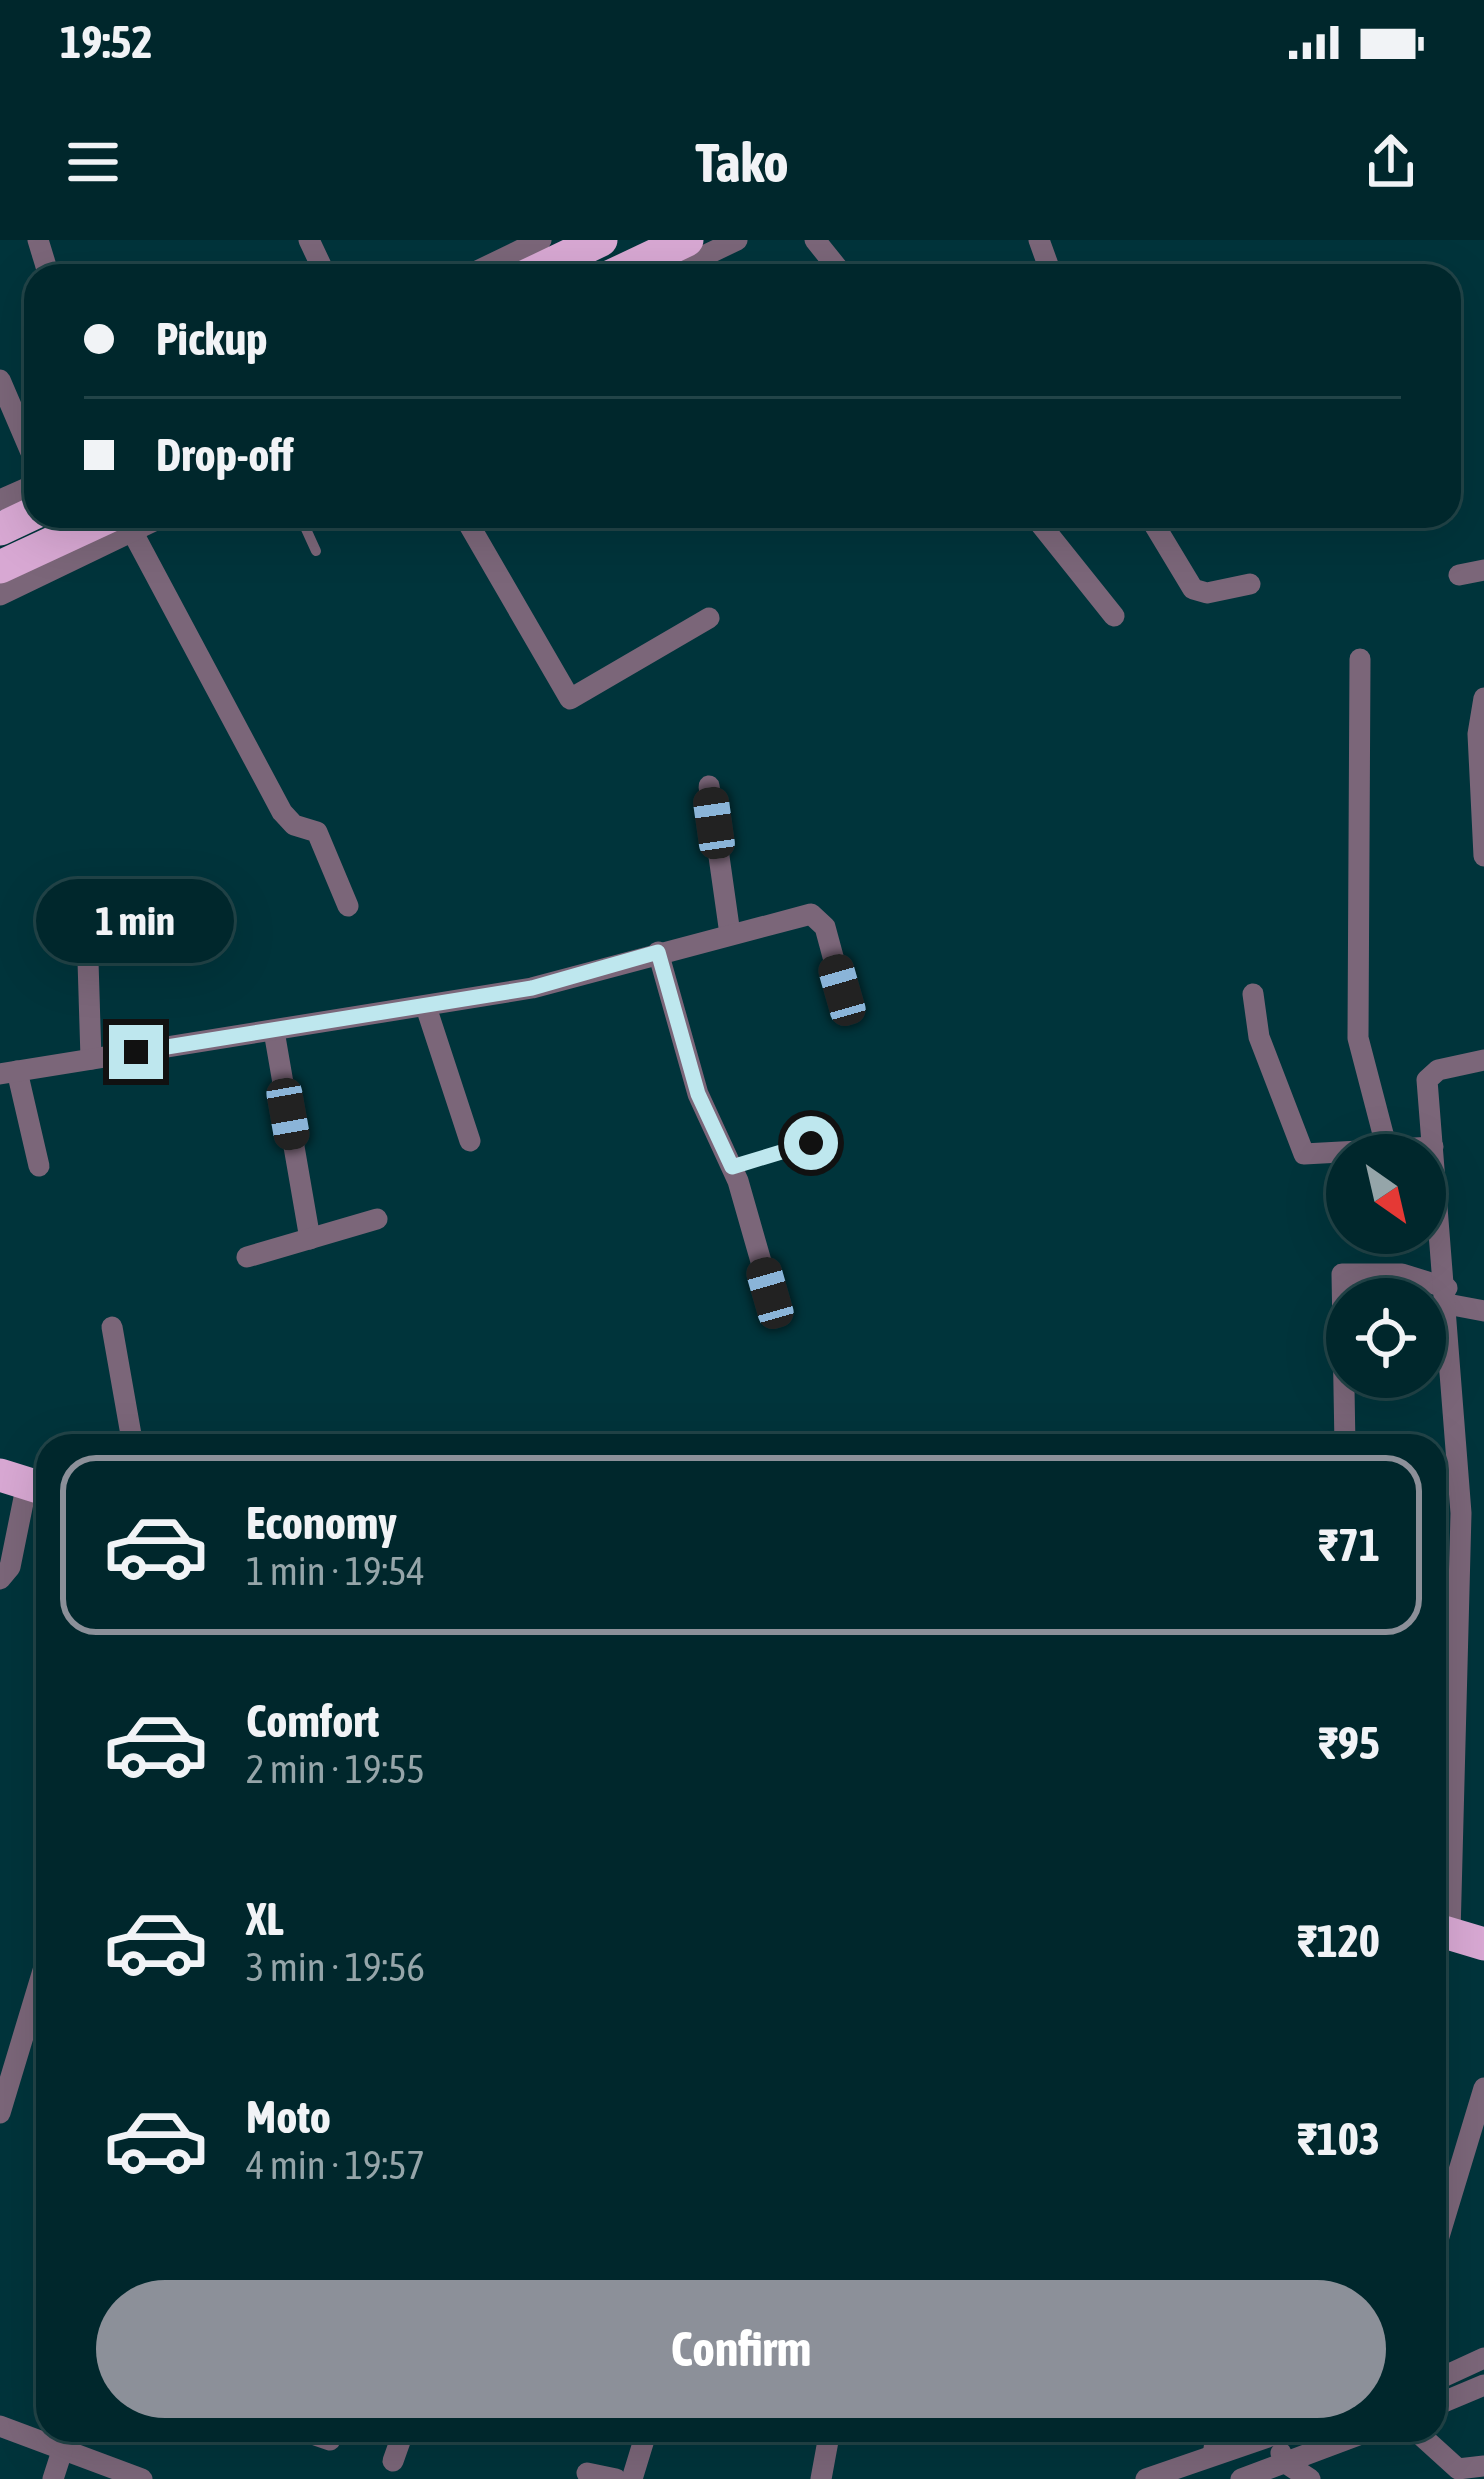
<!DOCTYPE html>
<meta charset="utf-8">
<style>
:root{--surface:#00272c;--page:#0a2f34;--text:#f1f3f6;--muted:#95a5a9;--line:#224448;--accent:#8c9099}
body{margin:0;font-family:"Asap Condensed",sans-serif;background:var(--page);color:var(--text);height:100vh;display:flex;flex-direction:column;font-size:45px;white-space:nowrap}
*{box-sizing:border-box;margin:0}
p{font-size:39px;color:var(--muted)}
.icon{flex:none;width:66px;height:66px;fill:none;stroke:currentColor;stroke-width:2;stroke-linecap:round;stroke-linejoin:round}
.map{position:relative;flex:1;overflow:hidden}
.sheet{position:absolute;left:36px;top:1194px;width:1410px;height:1008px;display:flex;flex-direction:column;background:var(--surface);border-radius:36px;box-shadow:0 12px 48px #0002,0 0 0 3px var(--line)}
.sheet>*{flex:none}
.hud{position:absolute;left:24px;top:24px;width:1437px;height:264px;border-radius:36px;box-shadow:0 12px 48px #0002,0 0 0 3px var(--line);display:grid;align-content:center;height:264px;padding:0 60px;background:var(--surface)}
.needle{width:78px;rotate:146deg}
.tools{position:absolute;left:1326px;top:894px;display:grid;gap:24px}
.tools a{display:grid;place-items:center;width:120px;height:120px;border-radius:50%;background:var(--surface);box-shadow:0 12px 48px #0002,0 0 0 3px var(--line);font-size:60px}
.end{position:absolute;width:54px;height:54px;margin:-27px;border:15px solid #bee7ee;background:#111;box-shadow:0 0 0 6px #111}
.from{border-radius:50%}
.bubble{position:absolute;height:84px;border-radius:42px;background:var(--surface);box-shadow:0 12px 48px #0002,0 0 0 3px var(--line);font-size:39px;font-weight:700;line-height:84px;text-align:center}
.car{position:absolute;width:36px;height:72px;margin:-36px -18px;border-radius:15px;box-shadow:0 0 9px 3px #0007;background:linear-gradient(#222 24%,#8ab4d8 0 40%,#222 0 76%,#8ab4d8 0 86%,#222 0)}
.hud b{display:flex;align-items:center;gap:42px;height:114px;font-size:45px}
.hud b+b{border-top:3px solid var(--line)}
.hud i{width:30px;height:30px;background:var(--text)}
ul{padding:21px 0 0;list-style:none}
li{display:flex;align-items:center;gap:36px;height:180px;margin:0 24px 18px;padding:0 36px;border:6px solid transparent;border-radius:36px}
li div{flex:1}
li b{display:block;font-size:45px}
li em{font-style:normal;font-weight:700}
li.current{border-color:var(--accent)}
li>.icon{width:108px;height:108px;stroke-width:1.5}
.primary-button{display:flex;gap:24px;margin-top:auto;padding:24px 60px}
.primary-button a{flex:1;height:138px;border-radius:72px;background:var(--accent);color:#fff;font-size:48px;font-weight:700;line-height:138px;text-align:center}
.status{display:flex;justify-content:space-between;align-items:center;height:84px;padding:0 60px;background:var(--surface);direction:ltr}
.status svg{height:33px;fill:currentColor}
header{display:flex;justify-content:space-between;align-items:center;height:156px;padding:0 60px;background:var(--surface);font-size:54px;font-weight:700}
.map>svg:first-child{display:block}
</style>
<div class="status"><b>19:52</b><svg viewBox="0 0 49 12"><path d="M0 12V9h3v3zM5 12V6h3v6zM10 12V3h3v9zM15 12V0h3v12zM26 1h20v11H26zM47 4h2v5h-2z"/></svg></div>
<header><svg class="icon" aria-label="menu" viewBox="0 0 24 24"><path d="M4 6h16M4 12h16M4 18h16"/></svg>Tako<svg class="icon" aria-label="share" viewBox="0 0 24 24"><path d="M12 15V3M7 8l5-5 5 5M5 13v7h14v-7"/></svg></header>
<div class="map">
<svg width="1484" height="2239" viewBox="0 0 1484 2239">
<rect width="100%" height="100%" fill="#00343b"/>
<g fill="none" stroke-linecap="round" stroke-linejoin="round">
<!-- service -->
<g stroke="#7b6679" stroke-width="10">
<path d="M300,276L316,311"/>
<path d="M732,927L811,903"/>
</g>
<!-- minor -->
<g stroke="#7b6679" stroke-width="21">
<path d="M38,0L49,36"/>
<path d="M309,0L326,36"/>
<path d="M815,0L844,36"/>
<path d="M1039,0L1052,36"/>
<path d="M467,36L541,0"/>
<path d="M662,36L737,0"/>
<path d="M0,140L36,224"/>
<path d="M0,260L36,244"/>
<path d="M464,276L570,459L709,378"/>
<path d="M1034,276L1114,376"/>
<path d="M1149,276L1193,349L1207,353L1250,344"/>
<path d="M132,291L282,572L294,585L317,592L348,666"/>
<path d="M1459,335L1484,330"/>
<path d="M0,355L164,276"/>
<path d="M1360,419L1358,798L1388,913"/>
<path d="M1484,458L1478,494L1484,616"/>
<path d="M709,546L730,694"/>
<path d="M658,712L698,854L738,941L770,1053"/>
<path d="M88,721L91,819"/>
<path d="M1253,754L1259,797L1304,914L1433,907"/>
<path d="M426,767L470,901"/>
<path d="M274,791L310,999"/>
<path d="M17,831L39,926"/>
<path d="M0,834L532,748L811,674L825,687L842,750"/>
<path d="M247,1017L377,979"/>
<path d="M1447,1064L1484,1071"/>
<path d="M112,1087L133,1206"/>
<path d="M1345,1206L1342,1034H1402L1447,1048"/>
<path d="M0,1339L10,1327L27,1243"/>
<path d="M1450,1694L1461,1273L1427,840L1438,830L1484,820"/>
<path d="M0,1873L48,1714"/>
<path d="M1434,2013L1484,1848"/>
<path d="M1434,2141L1484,2118"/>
<path d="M1434,2166L1484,2145"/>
<path d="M0,2186L142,2239"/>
<path d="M301,2190L330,2200"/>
<path d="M1415,2190L1458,2229L1484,2226"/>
<path d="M1281,2213L1284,2222L1310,2239"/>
<path d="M1213,2215L1217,2190"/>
<path d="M393,2221L404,2190"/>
<path d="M587,2233L616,2239"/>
<path d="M53,2239L62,2211"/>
<path d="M632,2239L647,2190"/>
<path d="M821,2239L830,2190"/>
<path d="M1146,2239L1288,2190"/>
<path d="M1241,2239L1372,2190"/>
</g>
<!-- trunk -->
<g stroke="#d8a8d3" stroke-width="33">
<path d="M526,36L601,0"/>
<path d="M611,36L687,0"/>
<path d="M0,289L36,272"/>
<path d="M0,327L110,276"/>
<path d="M0,1235L48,1250"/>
<path d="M1434,1689L1484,1704"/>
</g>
</g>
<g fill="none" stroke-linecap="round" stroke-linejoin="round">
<!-- route -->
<path stroke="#bee7ee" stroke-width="15" d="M136,812L532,748L658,712L698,854L732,927L811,903"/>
</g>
</svg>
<div class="tools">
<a><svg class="needle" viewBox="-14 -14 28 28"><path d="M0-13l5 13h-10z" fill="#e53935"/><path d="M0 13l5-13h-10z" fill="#95a5a9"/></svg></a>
<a><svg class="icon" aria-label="locate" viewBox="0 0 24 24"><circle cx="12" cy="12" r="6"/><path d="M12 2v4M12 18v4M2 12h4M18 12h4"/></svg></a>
</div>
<i class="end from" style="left:811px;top:903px"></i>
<i class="end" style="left:136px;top:812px"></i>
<div class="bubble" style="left:36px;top:639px;width:198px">1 min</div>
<i class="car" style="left:714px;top:583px;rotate:352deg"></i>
<i class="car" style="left:842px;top:750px;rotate:344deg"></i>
<i class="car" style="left:288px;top:874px;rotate:170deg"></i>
<i class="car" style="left:770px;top:1053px;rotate:344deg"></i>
<div class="hud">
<b><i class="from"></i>Pickup</b>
<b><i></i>Drop-off</b>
</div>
<section class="sheet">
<ul>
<li class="current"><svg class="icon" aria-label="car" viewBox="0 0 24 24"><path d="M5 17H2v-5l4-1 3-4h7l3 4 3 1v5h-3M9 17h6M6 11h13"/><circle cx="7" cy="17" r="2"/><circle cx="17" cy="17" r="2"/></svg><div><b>Economy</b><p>1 min · 19:54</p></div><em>₹71</em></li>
<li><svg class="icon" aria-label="car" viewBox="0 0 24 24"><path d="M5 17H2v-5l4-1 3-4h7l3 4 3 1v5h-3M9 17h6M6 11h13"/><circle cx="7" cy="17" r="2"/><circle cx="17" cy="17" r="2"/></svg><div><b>Comfort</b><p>2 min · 19:55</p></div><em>₹95</em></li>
<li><svg class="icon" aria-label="car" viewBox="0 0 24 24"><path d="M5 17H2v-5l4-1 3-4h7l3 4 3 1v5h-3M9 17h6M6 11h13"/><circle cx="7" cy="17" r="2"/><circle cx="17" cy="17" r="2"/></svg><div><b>XL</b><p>3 min · 19:56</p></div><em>₹120</em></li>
<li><svg class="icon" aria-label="car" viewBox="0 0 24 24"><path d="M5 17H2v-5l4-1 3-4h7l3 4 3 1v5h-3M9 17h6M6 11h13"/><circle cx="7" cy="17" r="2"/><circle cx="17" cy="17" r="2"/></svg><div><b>Moto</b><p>4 min · 19:57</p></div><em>₹103</em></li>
</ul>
<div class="primary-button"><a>Confirm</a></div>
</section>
</div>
